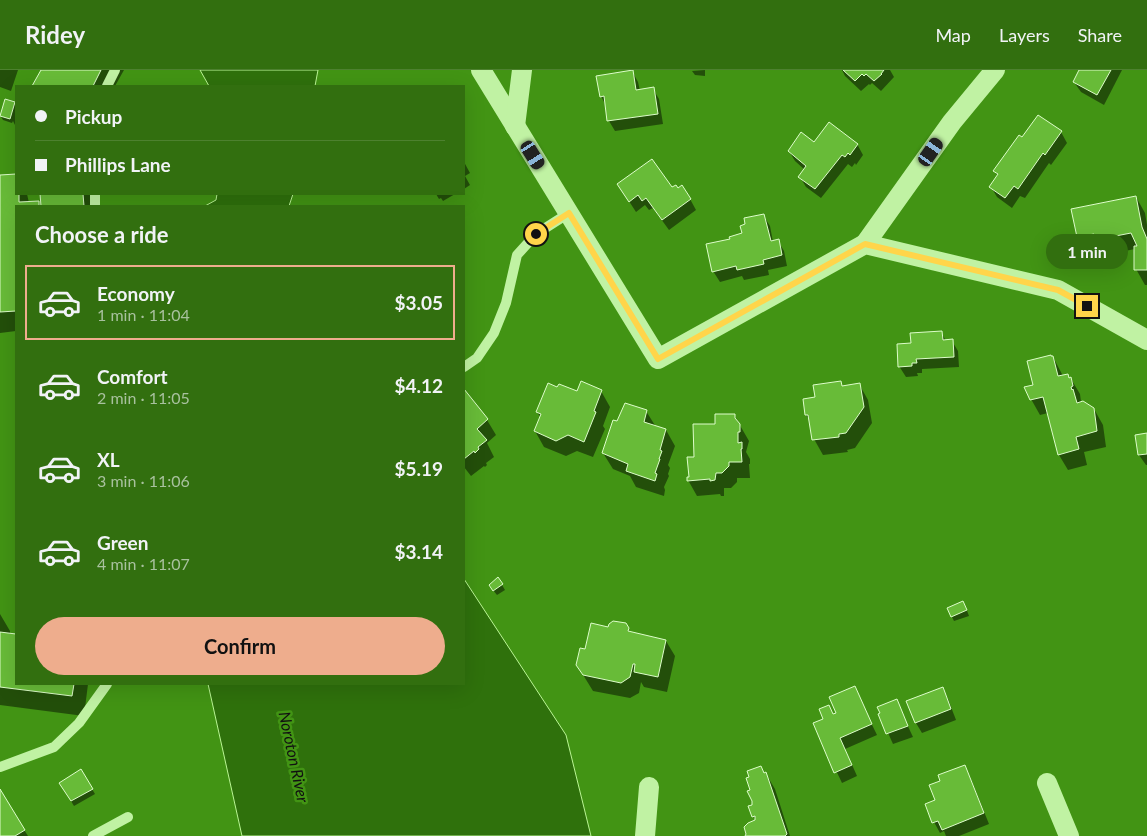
<!DOCTYPE html>
<meta charset="utf-8">
<style>
:root{--surface:#326f0f;--page:#3d771d;--text:#f1f3f6;--muted:#a8c19e;--line:#4d812f;--accent:#eead8d}
body{margin:0;font-family:Lato,sans-serif;background:var(--page);color:var(--text);height:100vh;display:flex;flex-direction:column;font-size:19px;white-space:nowrap}
*{box-sizing:border-box;margin:0}
p{font-size:16px;color:var(--muted)}
.icon{flex:none;width:28px;height:28px;fill:none;stroke:currentColor;stroke-width:2;stroke-linecap:round;stroke-linejoin:round}
.map{position:relative;flex:1;overflow:hidden}
.panel{position:absolute;left:15px;top:135px;width:450px;height:480px;display:flex;flex-direction:column;background:var(--surface);border-radius:0px;box-shadow:0 5px 20px #0002}
.panel>*{flex:none}
.guide{position:absolute;left:15px;top:15px;width:450px;height:110px;border-radius:0px;box-shadow:0 5px 20px #0002;display:grid;align-content:center;height:110px;padding:0 20px;background:var(--surface)}
.end{position:absolute;width:22px;height:22px;margin:-11px;border:6px solid #ffd54a;background:#111;box-shadow:0 0 0 2px #111}
.from{border-radius:50%}
.bubble{position:absolute;height:35px;border-radius:18px;background:var(--surface);box-shadow:0 5px 20px #0002;font-size:16px;font-weight:700;line-height:35px;text-align:center}
.car{position:absolute;width:15px;height:30px;margin:-15px -8px;border-radius:6px;box-shadow:0 0 4px 1px #0007;background:linear-gradient(#222 24%,#8ab4d8 0 40%,#222 0 76%,#8ab4d8 0 86%,#222 0)}
.guide b{display:flex;align-items:center;gap:18px;height:48px;font-size:19px}
.guide b+b{border-top:1px solid var(--line)}
.guide i{width:12px;height:12px;background:var(--text)}
ul{padding:0;list-style:none}
li{display:flex;align-items:center;gap:15px;height:75px;margin:0 10px 8px;padding:0 10px;border:2px solid transparent;border-radius:0px}
li div{flex:1}
li b{display:block;font-size:19px}
li em{font-style:normal;font-weight:700}
li.current{border-color:var(--accent)}
li>.icon{width:45px;height:45px;stroke-width:1.5}
h2{padding:0 20px;font-size:22px;line-height:60px}
.action{display:flex;gap:10px;margin-top:auto;padding:10px 20px}
.action a{flex:1;height:58px;border-radius:30px;background:var(--accent);color:#111;font-size:20px;font-weight:700;line-height:58px;text-align:center}
header{display:flex;align-items:center;gap:30px;box-sizing:border-box;height:70px;padding:0 25px;background:var(--surface);border-bottom:1px solid var(--line)}
header strong{font-size:24px}
nav{display:flex;gap:28px;margin-inline-start:auto;font-size:18px}
.map>svg:first-child{display:block}
</style>
<header>
<strong>Ridey</strong>
<nav><a>Map</a><a>Layers</a><a>Share</a></nav>
</header>
<div class="map">
<svg width="1147" height="766" viewBox="0 0 1147 766">
<rect width="100%" height="100%" fill="#429414"/>
<!-- water -->
<g fill="#2f710c" stroke="#baf595">
<path d="M200,0H318L315,16H209Z"/>
<path d="M217,124H293L289,136H205L216,130Z"/>
<path d="M464,509L566,665L591,766H242L208,614H464Z"/>
</g>
<!-- shadow -->
<g fill="#0007">
<path d="M0,0H18L11,21L0,17Z"/>
<path d="M42,0H124L115,16H34Z"/>
<path d="M705,0V6L695,5L692,1Z"/>
<path d="M842,0H890L894,7L881,21L872,13L870,15L869,14L861,21L845,6Z"/>
<path d="M1079,0H1122L1104,35L1081,22L1074,12Z"/>
<path d="M632,1L638,12L640,21L653,19L659,29L663,54L615,61L609,51L606,36L601,26Z"/>
<path d="M14,33L16,37V57L13,51L12,53L3,50L0,45Z"/>
<path d="M1061,62L1067,73L1051,95L1049,93L1025,128L1020,126L1012,138L997,127L991,117L998,106L995,101L1022,69Z"/>
<path d="M857,74L863,85L856,95L855,93L852,97L848,94L821,128L806,117L800,107L805,100L795,91L789,81Z"/>
<path d="M464,92L470,103L465,106L470,115L464,119Z"/>
<path d="M16,105V124H27L29,133L38,132L40,136H16V261L0,263V107Z"/>
<path d="M672,119L690,129L696,140L669,160L653,138L649,140L645,135L636,142L625,125Z"/>
<path d="M41,124H92L93,136H42Z"/>
<path d="M436,124H455L443,131L441,128L439,129Z"/>
<path d="M1136,127L1145,143L1147,155V215H1145L1136,199L1135,179L1105,185L1102,179L1087,183L1078,167L1073,140Z"/>
<path d="M763,145L770,156L773,172L778,171L784,181L787,196L768,200L769,205L744,210L742,206L720,212L713,201L731,170L743,164L747,155Z"/>
<path d="M941,262L946,271H952L958,281L959,297L922,299V303H917L918,306L906,307L899,296L912,274Z"/>
<path d="M1053,287L1063,306L1071,309L1080,324L1081,332L1094,339L1103,355L1106,377L1084,382L1087,395L1068,400L1059,385L1048,343L1040,345L1031,329L1035,315Z"/>
<path d="M840,312L843,317L859,314L868,330L872,353L855,378L847,380L848,382L823,385L814,369L811,352L806,345L816,328Z"/>
<path d="M558,319L577,323L601,321L610,337L603,356L605,359L593,387L577,381L566,386L544,377L535,361L541,348L537,342Z"/>
<path d="M464,321L487,350L496,365L487,373L494,387L486,393L487,395L485,397L484,396L471,406L464,397Z"/>
<path d="M646,341L656,357L666,360L675,376L668,395L670,398L668,404L669,406L664,417L665,420L664,426L636,417L630,406L613,399L603,383L618,352Z"/>
<path d="M734,345L749,371L746,382L750,389V394H749L750,408H737V412L731,418H724V426H721L720,424L697,426L688,410L690,409L696,389L717,355Z"/>
<path d="M1147,364V395H1146L1139,385Z"/>
<path d="M502,515L505,520L497,525L493,520Z"/>
<path d="M966,538L969,546L954,551L952,547Z"/>
<path d="M0,544L10,561V564L16,565V614H88L84,646L0,635Z"/>
<path d="M609,558L628,559L631,563L666,571L675,586L667,622L644,617L641,612L639,623L630,628L593,621L577,595L586,581Z"/>
<path d="M854,618L877,665L845,679L857,706L842,713L814,654L838,644Z"/>
<path d="M942,618L948,629L956,650L922,663L916,653Z"/>
<path d="M896,631L913,667L893,674L880,645Z"/>
<path d="M964,696L970,707L989,754L959,766H946L944,761L940,763L934,752L937,731L942,712Z"/>
<path d="M81,701L95,724L74,736L63,718Z"/>
<path d="M766,704L775,719L790,766H746L756,751L753,746L751,708Z"/>
<path d="M0,722L28,766H0Z"/>
</g>
<!-- building -->
<g fill="#68bb38" stroke="#ddfdca">
<path d="M41,0H101L93,16H32Z"/>
<path d="M633,0L636,20L654,17L658,44L607,51L604,26L600,27L596,6Z"/>
<path d="M843,0H884L881,4H882L874,11L866,4L864,6L862,4L855,11Z"/>
<path d="M1079,0H1111L1097,25L1073,12Z"/>
<path d="M5,29L15,32L10,49L0,46Z"/>
<path d="M1038,45L1062,61L1045,85L1043,83L1018,119L1014,116L1005,128L989,117L998,104L993,101L1019,65L1022,67Z"/>
<path d="M829,52L858,74L850,85L848,83L845,87L842,85L815,119L798,107L806,96L788,81L801,62L814,72Z"/>
<path d="M652,89L672,117L676,115L678,118L682,115L691,129L662,150L646,128L642,131L638,125L629,132L617,114Z"/>
<path d="M16,104V124H19V132L39,131V136H16V241L0,242V105Z"/>
<path d="M40,124H83L84,136H41Z"/>
<path d="M1136,126L1142,157L1147,169V200H1134V176H1137L1131,163L1095,170L1094,164L1077,167L1071,139Z"/>
<path d="M764,144L771,171L779,169L782,185L763,190L764,194L737,200L736,196L712,202L706,174L730,169L729,167L742,163L740,156L745,154L744,148Z"/>
<path d="M942,261L943,270L953,269L954,287L916,289L917,293H912V296L898,297L897,274L911,273L910,263Z"/>
<path d="M1051,285V286H1053L1058,306L1068,304L1069,308L1071,307L1073,316L1071,317L1072,320L1073,319L1077,333L1083,331L1094,338L1097,361L1076,367L1079,379L1058,385L1043,327L1030,330L1024,317L1033,315L1027,291Z"/>
<path d="M581,311L602,320L594,341L596,342L584,372L568,365L556,371L534,361L541,344L536,342L548,313L557,317L559,314L577,321Z"/>
<path d="M841,311L842,316L860,313L864,337L846,363L839,364V367L812,370L808,345H805L803,329L815,327L813,315Z"/>
<path d="M464,319L488,349L477,359L487,370L478,377L479,379L475,383L474,381L464,389Z"/>
<path d="M625,333L647,340L644,352L666,359L660,380L662,381L659,389H660L655,403L657,404L655,411L626,401L628,394L602,383L613,350L617,351Z"/>
<path d="M715,344H735V348L740,354V362H738V373L742,372V379H741L742,392H729V396L722,403H716L715,410L710,411V409L687,411V407H689L687,387H694L693,354H715Z"/>
<path d="M1147,363V384L1138,385L1135,365Z"/>
<path d="M498,507L503,514L493,521L489,515Z"/>
<path d="M963,531L967,540L951,547L947,538Z"/>
<path d="M613,551L626,553L629,558L628,561L666,570L658,607L634,602L635,594H633L630,607L621,613L583,605L576,595L580,578L585,579L591,553L608,557L609,554Z"/>
<path d="M0,562L16,564V614H74L72,626L0,617Z"/>
<path d="M855,616L872,654L840,668L852,695L834,703L813,653L823,649L819,639L829,635L833,644L836,643L829,627Z"/>
<path d="M943,617L951,639L915,653L906,631Z"/>
<path d="M897,629L908,656L886,664L878,644L880,643L877,637Z"/>
<path d="M965,695L984,743L942,760L938,751L932,753L925,734L935,730L929,715L940,711L938,705Z"/>
<path d="M761,696L764,703L766,702L787,764L785,766H745L746,764L744,757L748,753L755,750V746L752,747L748,736L752,735V731L747,721L750,720L746,708L749,707L747,701Z"/>
<path d="M81,699L93,719L71,731L59,713Z"/>
<path d="M0,719L25,760L15,766H0Z"/>
</g>
<g fill="none" stroke-linecap="round" stroke-linejoin="round">
<!-- service -->
<g stroke="#c0f2a3" stroke-width="10">
<path d="M107,16L115,0"/>
<path d="M95,136V124"/>
<path d="M464,297L477,288L494,263L506,233L517,185L536,164L569,143"/>
<path d="M0,697L54,677L79,653L107,614"/>
<path d="M93,766L128,747"/>
</g>
<!-- minor -->
<g stroke="#c0f2a3" stroke-width="20">
<path d="M481,0L658,289L865,174L1058,220L1147,270"/>
<path d="M515,56L522,0"/>
<path d="M865,174L952,52L995,0"/>
<path d="M1047,713L1069,766"/>
<path d="M645,766L649,717"/>
</g>
</g>
<g fill="none" stroke-linecap="round" stroke-linejoin="round">
<!-- route -->
<path stroke="#ffd54a" stroke-width="6" d="M536,164L569,143L658,289L865,174L1058,220L1087,236"/>
</g>
<g text-anchor="middle" stroke-width="5" stroke-linejoin="round" paint-order="stroke">
<!-- water labels -->
<g font-size="16" font-style="italic" fill="#111" stroke="#429414">
<text transform="translate(294 687) rotate(78)" y="6">Noroton River</text>
</g>
</g>
</svg>
<i class="end from" style="left:536px;top:164px"></i>
<i class="end" style="left:1087px;top:236px"></i>
<div class="bubble" style="left:1046px;top:164px;width:82px">1 min</div>
<i class="car" style="left:931px;top:82px;rotate:35deg"></i>
<i class="car" style="left:533px;top:85px;rotate:148deg"></i>
<div class="guide">
<b><i class="from"></i>Pickup</b>
<b><i></i>Phillips Lane</b>
</div>
<section class="panel">
<h2>Choose a ride</h2>
<ul>
<li class="current"><svg class="icon" aria-label="car" viewBox="0 0 24 24"><path d="M5 17H2v-5l4-1 3-4h7l3 4 3 1v5h-3M9 17h6M6 11h13"/><circle cx="7" cy="17" r="2"/><circle cx="17" cy="17" r="2"/></svg><div><b>Economy</b><p>1 min · 11:04</p></div><em>$3.05</em></li>
<li><svg class="icon" aria-label="car" viewBox="0 0 24 24"><path d="M5 17H2v-5l4-1 3-4h7l3 4 3 1v5h-3M9 17h6M6 11h13"/><circle cx="7" cy="17" r="2"/><circle cx="17" cy="17" r="2"/></svg><div><b>Comfort</b><p>2 min · 11:05</p></div><em>$4.12</em></li>
<li><svg class="icon" aria-label="car" viewBox="0 0 24 24"><path d="M5 17H2v-5l4-1 3-4h7l3 4 3 1v5h-3M9 17h6M6 11h13"/><circle cx="7" cy="17" r="2"/><circle cx="17" cy="17" r="2"/></svg><div><b>XL</b><p>3 min · 11:06</p></div><em>$5.19</em></li>
<li><svg class="icon" aria-label="car" viewBox="0 0 24 24"><path d="M5 17H2v-5l4-1 3-4h7l3 4 3 1v5h-3M9 17h6M6 11h13"/><circle cx="7" cy="17" r="2"/><circle cx="17" cy="17" r="2"/></svg><div><b>Green</b><p>4 min · 11:07</p></div><em>$3.14</em></li>
</ul>
<div class="action"><a>Confirm</a></div>
</section>
</div>
